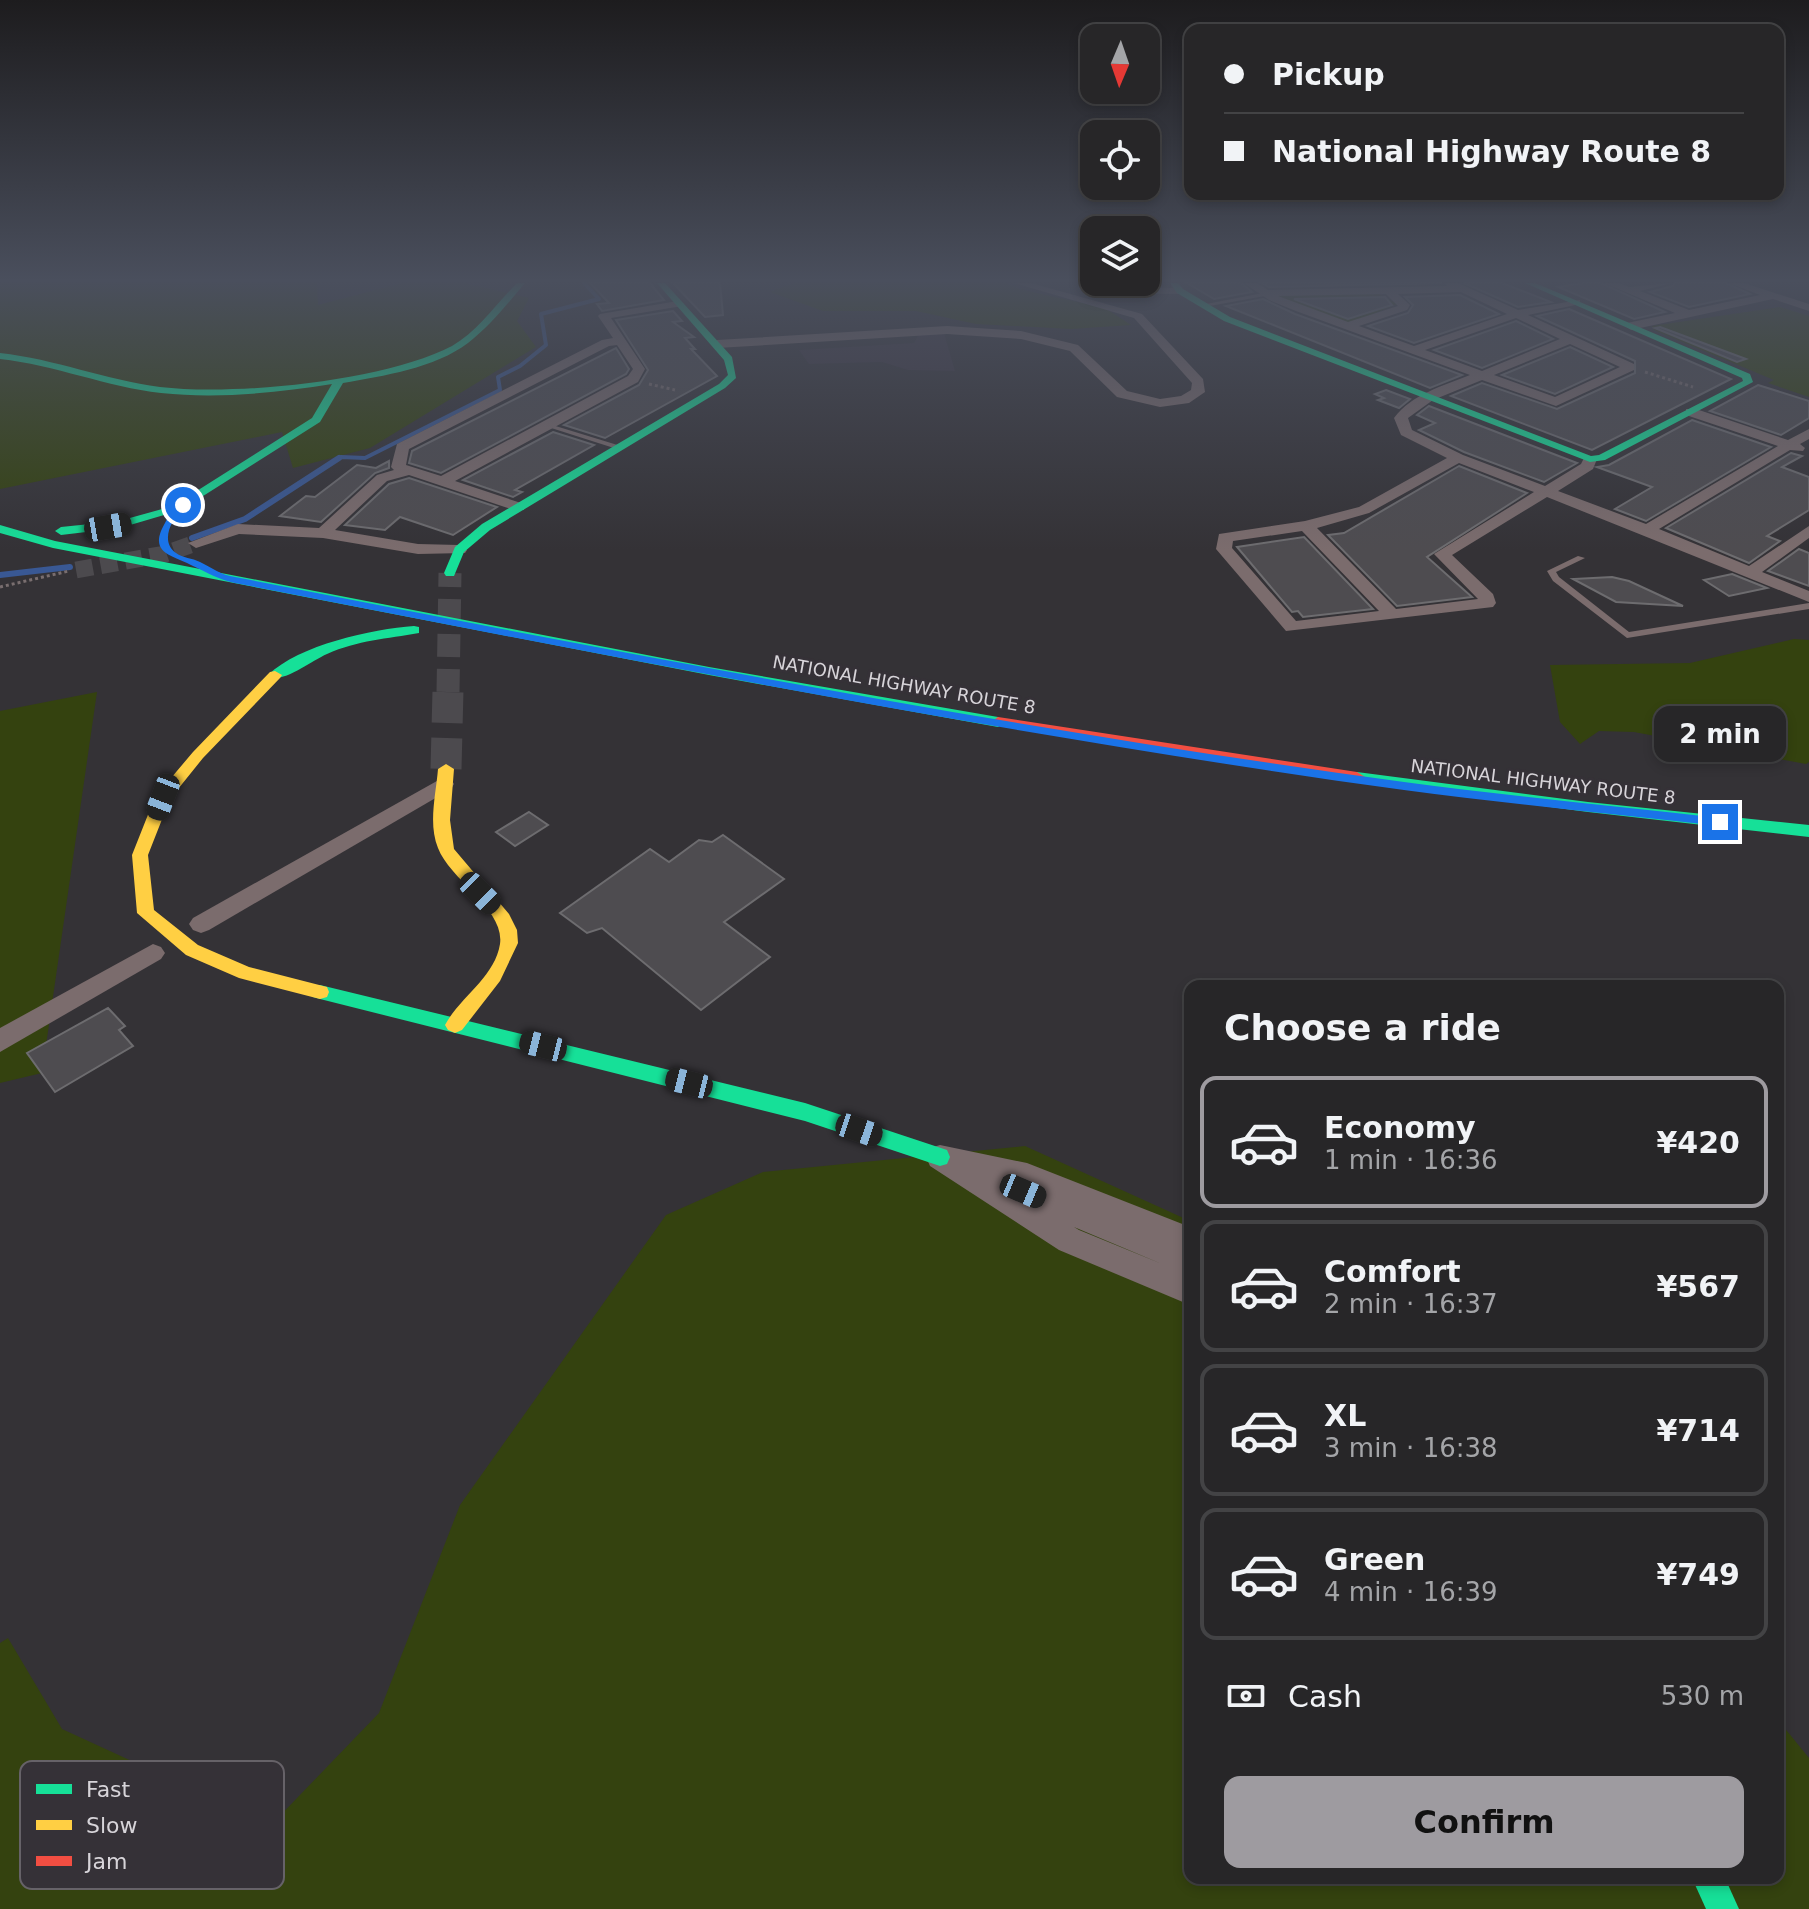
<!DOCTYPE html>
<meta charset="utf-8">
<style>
:root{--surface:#272628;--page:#333234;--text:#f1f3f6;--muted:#a4a5a8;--line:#434345;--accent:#9e9ba0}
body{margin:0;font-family:"DejaVu Sans",sans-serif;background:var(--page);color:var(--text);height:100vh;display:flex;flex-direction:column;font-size:30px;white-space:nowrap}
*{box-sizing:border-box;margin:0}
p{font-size:26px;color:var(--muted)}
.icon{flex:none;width:44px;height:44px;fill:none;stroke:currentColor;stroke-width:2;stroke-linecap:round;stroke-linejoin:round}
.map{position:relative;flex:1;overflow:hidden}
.panel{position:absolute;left:1184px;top:980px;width:600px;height:904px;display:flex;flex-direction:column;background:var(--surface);border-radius:16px;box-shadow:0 4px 12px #0003,0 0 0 2px var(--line)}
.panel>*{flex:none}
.guide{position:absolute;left:1184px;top:24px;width:600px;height:176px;border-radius:16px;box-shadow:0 4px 12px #0003,0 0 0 2px var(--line);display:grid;align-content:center;height:176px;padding:0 40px;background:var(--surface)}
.needle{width:52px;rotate:182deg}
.controls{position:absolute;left:1080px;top:24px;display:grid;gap:16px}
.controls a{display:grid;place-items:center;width:80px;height:80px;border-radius:16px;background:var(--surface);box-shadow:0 4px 12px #0003,0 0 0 2px var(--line);font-size:40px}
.end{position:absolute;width:36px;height:36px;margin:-18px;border:10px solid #1a73e8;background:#fff;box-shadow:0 0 0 4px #fff}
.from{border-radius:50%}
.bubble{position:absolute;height:56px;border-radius:16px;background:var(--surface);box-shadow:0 4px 12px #0003,0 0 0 2px var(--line);font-size:26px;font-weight:700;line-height:56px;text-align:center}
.car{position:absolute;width:24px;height:48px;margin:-24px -12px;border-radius:10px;box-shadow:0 0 6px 2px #0007;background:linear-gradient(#222 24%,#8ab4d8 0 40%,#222 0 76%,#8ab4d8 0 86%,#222 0)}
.guide b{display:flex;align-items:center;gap:28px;height:76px;font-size:30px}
.guide b+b{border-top:2px solid var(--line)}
.guide i{width:20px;height:20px;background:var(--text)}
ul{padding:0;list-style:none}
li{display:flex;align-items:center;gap:24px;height:132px;margin:0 16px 12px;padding:0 24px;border:4px solid var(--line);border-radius:16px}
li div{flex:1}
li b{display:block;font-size:30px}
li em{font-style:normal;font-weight:700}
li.active{border-color:var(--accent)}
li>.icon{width:72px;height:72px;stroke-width:1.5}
h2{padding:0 40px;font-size:36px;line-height:96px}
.pay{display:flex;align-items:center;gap:20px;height:88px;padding:0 40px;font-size:30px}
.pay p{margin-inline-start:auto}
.primary-button{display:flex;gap:16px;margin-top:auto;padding:16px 40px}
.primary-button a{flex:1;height:92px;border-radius:16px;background:var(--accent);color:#111;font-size:32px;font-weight:700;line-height:92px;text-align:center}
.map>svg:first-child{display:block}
</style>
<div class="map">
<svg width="1809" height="1909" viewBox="0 0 1809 1909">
<rect width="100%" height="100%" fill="#343236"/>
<!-- built -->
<path fill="#3d3641" d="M944,333L955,371L908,370L882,362L809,364L799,350L914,343L919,334Z"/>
<!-- green -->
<g fill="#34420f">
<path d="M0,283H317L318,305L402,283H464L529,298L517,321L536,347L370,448L293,468L282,432L0,489Z"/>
<path d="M794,283H1006L1019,289L1105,308L1131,325L1071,329L976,324L916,311H823L770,292Z"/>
<path d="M1280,294H1379L1397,304L1352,323H1345L1278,297Z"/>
<path d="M1780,307L1809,316V397L1768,383L1774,380L1654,330L1652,326Z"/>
<path d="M1794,639L1809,640V762L1806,764L1634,732L1599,731L1580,744L1560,722L1550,665L1690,663Z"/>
<path d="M97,692L42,1073L0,1083V711Z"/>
<path d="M1025,1146L1190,1221V1878H1778V1720L1809,1758V1909H0V1643L8,1638L62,1729L271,1825L379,1713L460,1505L666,1215L763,1172Z"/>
</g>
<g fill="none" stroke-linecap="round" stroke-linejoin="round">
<!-- stream-far1 -->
<path stroke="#395894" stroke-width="4" d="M336,460L341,457L365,458L500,390L498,377L520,366L546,345L541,314L599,299L584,283"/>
<!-- stream -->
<g stroke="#395894" stroke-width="6">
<path d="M192,538L245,519L339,458"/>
<path d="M0,575L70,567"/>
</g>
</g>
<!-- building -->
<g fill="#4e4c50" stroke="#6d6c6f" stroke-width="2">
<path d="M590,283H650L664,300L602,311L597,304L609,303Z"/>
<path d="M673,283H720L723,315L705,317Z"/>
<path d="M1187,283H1241L1252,292L1214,299Z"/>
<path d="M1262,283H1442L1269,287Z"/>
<path d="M1464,283H1502L1551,302L1518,307Z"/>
<path d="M1583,283H1601L1665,312L1634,319L1558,287Z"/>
<path d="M1675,283H1726L1750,294L1689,307L1650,292L1673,286Z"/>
<path d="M1460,295L1499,314L1414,343L1368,326L1408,313L1413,305L1405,297Z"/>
<path d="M1385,297L1392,305L1348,319L1294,299Z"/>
<path d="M1263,299L1295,314L1462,375L1430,388L1226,306Z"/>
<path d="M1569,309L1731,379L1592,450L1451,396L1482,383L1557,409L1635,373V361L1537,316Z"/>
<path d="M673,311L682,321L673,322L694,337L685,338L695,349H691L717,376L605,438L564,425L639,385L648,370L616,320Z"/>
<path d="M1516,321L1553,339L1482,368L1434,350Z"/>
<path d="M1660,327L1746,359L1737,362L1655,328Z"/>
<path d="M1570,347L1613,367L1555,394L1502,375Z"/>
<path d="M616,348L629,369L626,374L441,473L409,463L412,451Z"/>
<path d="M1758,385L1809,401V418L1781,435L1710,411Z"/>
<path d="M1386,390L1410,399L1399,408L1378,400L1384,398L1375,394Z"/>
<path d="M1429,406L1577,463L1544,482L1464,452L1419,430L1435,423L1417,415Z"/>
<path d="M1692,420L1771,447L1646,521L1615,509L1652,487L1597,467L1609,465Z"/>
<path d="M553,432L594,445L515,490L522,492L513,497L463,480Z"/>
<path d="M1791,453L1802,456L1782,467L1809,477V510L1767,536L1780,541L1749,563L1666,528Z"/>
<path d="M389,461V468L375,473L321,522L280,516L306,496L315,497L357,465L376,468Z"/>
<path d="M1459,466L1527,493L1427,557L1472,597L1397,606L1328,535L1344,533Z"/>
<path d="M409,478L497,507L453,535L400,517L385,530L345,525L389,484Z"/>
<path d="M1304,537L1373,609L1303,617L1298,611L1292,612L1237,547Z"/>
<path d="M1799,549L1809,553V586L1768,571Z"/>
<path d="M1732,574L1767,588L1729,596L1704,580Z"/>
<path d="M1612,577L1629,581L1683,606L1616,602L1573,579Z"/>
<path d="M529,812L548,825L515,846L496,832Z"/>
<path d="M723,835L784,879L724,922L770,957L701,1010L602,928L587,933L560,913L650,849L669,862L699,840L712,842Z"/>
<path d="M108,1008L125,1026L119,1030L133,1046L55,1092L27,1053Z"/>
</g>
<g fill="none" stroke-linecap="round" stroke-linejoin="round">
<!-- street-tunnel -->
<path stroke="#4c4a4e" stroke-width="17" stroke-dasharray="17 8" stroke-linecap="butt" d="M76,570L165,554L196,543"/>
<!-- secondary-tunnel-far1 -->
<path stroke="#4c4a4e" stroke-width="23" stroke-dasharray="23 12" stroke-linecap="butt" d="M448,692L450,573"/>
<!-- secondary-tunnel -->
<path stroke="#4c4a4e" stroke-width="31" stroke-dasharray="31 15" stroke-linecap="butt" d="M446,769L448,690"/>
<!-- path -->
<g stroke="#796e6f" stroke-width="3" stroke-dasharray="3 3" stroke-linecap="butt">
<path d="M1645,372L1693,387"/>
<path d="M649,384L675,390"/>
<path d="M0,587L69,571"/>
</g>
<!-- lane -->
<g fill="#7b6c6d" fill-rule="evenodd">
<path d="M1268,292L1270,295L1204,307L1201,305Z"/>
<path d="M545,424H549L624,447L617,449L545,426Z"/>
<path d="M1578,556L1585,558L1556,572L1559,577L1629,632L1809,603V609L1627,638L1553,581L1547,571Z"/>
</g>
<!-- street -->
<g fill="#7b6c6d" fill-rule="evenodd">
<path d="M1014,283H1031L1142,314L1203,379L1205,392L1189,403L1160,407L1117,397L1070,351L1021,339L947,334L717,348L711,344L717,340L947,326L1021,331L1078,345L1127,391L1160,399L1181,396L1191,390L1192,383L1134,318Z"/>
<path d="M1093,283H1104L1106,287L1180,288L1186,291L1180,294L1101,293L1097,292Z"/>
<path d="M1244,283H1257L1268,290L1447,286L1445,283H1458L1518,310L1580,300V304L1528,315L1634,364V370L1556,406L1482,380L1433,400L1408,418L1412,430L1463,455L1545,486L1581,464L1585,456H1595L1597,459L1593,469L1558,491L1646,524L1778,446L1686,415V409H1696L1788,440L1809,429V439L1800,444L1805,448L1803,451L1790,450L1659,529L1749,566L1809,526V538L1762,572L1809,591V602L1547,497L1452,555L1493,594L1496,603L1493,607L1286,631L1216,549L1219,534L1305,521L1359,507L1447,458L1401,435L1394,418C1412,394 1443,386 1470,375L1296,311L1269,300ZM1461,292L1507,314L1414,346L1359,326L1407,310L1410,305L1398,294ZM1386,294L1398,306L1348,322L1278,296ZM1516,318L1560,339L1482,371L1425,350ZM1570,344L1620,367L1555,397L1494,375ZM1459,463L1534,492L1434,554L1478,599L1396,609L1317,528L1369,513ZM1302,531L1379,611L1296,621L1232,548L1233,541Z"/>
<path d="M1604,283H1619L1629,287L1672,283L1640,291L1689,310L1760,295L1729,283H1744L1809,304V311L1773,299L1631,330L1625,326L1627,323L1675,313Z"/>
<path d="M678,301L684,304L682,306L611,318L645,369L638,382L455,481L524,504V510H514L409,475L387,481L335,530L418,544L459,545L467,550L465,553L418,554L323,538L239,534L196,548L188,543L238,524L319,528L377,475L394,470L391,467L397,444L602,340L613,338L598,316L600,314ZM617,345L633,369L628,376L441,476L406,465L409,449L609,346Z"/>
<path d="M444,777L451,779L454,784L451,789L209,930L201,933L193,930L189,924L193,918Z"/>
<path d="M153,944L161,947L165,953L161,959L0,1052V1028Z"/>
<path d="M940,1145L1027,1163L1190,1227V1305L1059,1250L930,1166L926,1157L930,1148ZM1074,1227L1162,1264L1079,1230Z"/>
</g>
<!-- fast -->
<g fill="#16e098" fill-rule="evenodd">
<path d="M517,283H525C508,303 490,326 468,343C435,368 383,376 343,383L320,422L181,510L120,528L61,535L55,531L61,527L119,521L173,506L312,418L332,384C276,393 217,399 161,393C107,387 55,365 0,359V353C55,359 106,380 160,387C236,396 385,381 452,346C478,331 496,304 517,283Z"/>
<path d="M657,283H665L732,357L736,378L725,388L490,530L464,552L454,576H446L444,573L455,547L482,524L719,384L728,375L724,360Z"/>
<path d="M1170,283H1178L1183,289L1230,317L1591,456L1599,455L1743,381L1742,378L1525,283H1535L1750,374L1753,382L1605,460L1590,462L1224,321L1177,293Z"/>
<path d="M0,525L55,541L709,667L998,717L1005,722L998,727L709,675L53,548L0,533Z"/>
<path d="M414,626L419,627V633C387,639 358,640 327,654C311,661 287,681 270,678L268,675C299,645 372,629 414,626Z"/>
<path d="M1357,772L1588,802L1809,825V837L1588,812L1352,781L1349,777L1352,773Z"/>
<path d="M320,985L805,1103L947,1150L950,1157L947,1164L940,1166L805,1121L320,999L313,997L311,992L313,987Z"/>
<path d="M1692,1878H1725L1739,1909H1706Z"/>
</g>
<!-- slow -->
<g fill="#ffcf43" fill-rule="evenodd">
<path d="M275,671L282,675L280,678L203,758L170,799L148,855L154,910L198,945L249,967L327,987L329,992L327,997L320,999L239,978L186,955L137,913L132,855L155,797L193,752L270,672Z"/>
<path d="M446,764L454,769L450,820L454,849L509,914L517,930L518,943L500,981L462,1030L455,1033L448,1030L445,1025C460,997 495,977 500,944C505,909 450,880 438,848C428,824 436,794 438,769Z"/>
</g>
<!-- jam -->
<path fill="#f24e42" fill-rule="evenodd" d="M998,717L1357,772L1365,777L1357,782L993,725L991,722Z"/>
</g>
<!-- sky -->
<linearGradient id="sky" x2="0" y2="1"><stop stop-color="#1d1c1e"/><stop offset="0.51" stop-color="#4a4f5d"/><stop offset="1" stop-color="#4a4f5d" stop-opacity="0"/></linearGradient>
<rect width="1809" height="550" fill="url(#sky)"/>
<!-- route -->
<path fill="#1a73e8" d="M180,503L187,505C174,515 158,540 176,553C183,558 192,558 200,562C212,568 221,575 235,577C623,653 1012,729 1404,782C1509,796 1615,806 1720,818L1726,822L1720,826C1615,814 1509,804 1404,790C1012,736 623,659 235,583C218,579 208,573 193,566C173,555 147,554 165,523C169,515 172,508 180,503Z"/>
<g text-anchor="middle" stroke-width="6" stroke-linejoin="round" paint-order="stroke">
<!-- far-street labels -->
<g font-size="18" fill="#d7d4d9" stroke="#353137">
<text transform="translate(904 685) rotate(10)" y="6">NATIONAL HIGHWAY ROUTE 8</text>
<text transform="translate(1543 782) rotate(7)" y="6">NATIONAL HIGHWAY ROUTE 8</text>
</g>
</g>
<!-- legend -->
<rect x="20" y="1761" width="264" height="128" rx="12" fill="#353137" stroke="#666268" stroke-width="2"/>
<rect x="36" y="1784" width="36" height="10" fill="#16e098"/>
<rect x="36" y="1820" width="36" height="10" fill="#ffcf43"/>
<rect x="36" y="1856" width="36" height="10" fill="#f24e42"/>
<g font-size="22" fill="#d7d4d9">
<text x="86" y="1797">Fast</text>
<text x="86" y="1833">Slow</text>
<text x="86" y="1869">Jam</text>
</g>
</svg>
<div class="controls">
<a><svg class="needle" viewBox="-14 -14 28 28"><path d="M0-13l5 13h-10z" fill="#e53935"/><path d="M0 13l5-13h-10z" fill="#a4a5a8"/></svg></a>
<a><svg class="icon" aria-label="locate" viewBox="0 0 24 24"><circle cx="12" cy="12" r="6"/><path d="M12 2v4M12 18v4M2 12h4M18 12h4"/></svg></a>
<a><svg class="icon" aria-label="layers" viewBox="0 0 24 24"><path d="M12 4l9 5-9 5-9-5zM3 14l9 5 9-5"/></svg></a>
</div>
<i class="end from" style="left:183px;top:505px"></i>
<i class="end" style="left:1720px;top:822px"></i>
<div class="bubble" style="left:1654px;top:706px;width:132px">2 min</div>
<i class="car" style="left:108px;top:527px;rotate:80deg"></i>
<i class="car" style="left:163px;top:797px;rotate:201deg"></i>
<i class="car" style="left:480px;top:893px;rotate:135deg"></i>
<i class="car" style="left:543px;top:1046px;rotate:284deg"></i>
<i class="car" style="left:689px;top:1083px;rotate:284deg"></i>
<i class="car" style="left:859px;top:1130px;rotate:109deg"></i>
<i class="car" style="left:1023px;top:1191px;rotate:113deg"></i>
<div class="guide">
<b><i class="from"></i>Pickup</b>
<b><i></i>National Highway Route 8</b>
</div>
<section class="panel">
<h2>Choose a ride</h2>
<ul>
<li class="active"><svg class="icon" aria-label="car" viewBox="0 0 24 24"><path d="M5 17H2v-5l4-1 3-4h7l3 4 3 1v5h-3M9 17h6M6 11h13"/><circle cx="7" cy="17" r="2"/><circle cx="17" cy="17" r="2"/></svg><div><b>Economy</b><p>1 min · 16:36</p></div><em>¥420</em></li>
<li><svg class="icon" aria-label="car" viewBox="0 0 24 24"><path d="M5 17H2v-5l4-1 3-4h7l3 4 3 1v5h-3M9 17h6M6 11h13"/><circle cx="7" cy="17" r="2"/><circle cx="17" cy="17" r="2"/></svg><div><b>Comfort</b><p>2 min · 16:37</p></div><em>¥567</em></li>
<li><svg class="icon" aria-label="car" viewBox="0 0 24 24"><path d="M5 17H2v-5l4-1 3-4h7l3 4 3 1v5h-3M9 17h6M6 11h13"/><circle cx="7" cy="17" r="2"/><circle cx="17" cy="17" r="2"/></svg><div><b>XL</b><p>3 min · 16:38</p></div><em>¥714</em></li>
<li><svg class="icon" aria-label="car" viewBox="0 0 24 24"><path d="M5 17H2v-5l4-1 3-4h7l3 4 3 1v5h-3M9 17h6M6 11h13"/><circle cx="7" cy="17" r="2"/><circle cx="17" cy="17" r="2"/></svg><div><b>Green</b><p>4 min · 16:39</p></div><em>¥749</em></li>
</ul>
<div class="pay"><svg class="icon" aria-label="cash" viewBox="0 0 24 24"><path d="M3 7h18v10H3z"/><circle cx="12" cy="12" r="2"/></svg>Cash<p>530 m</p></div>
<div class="primary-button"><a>Confirm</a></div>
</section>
</div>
